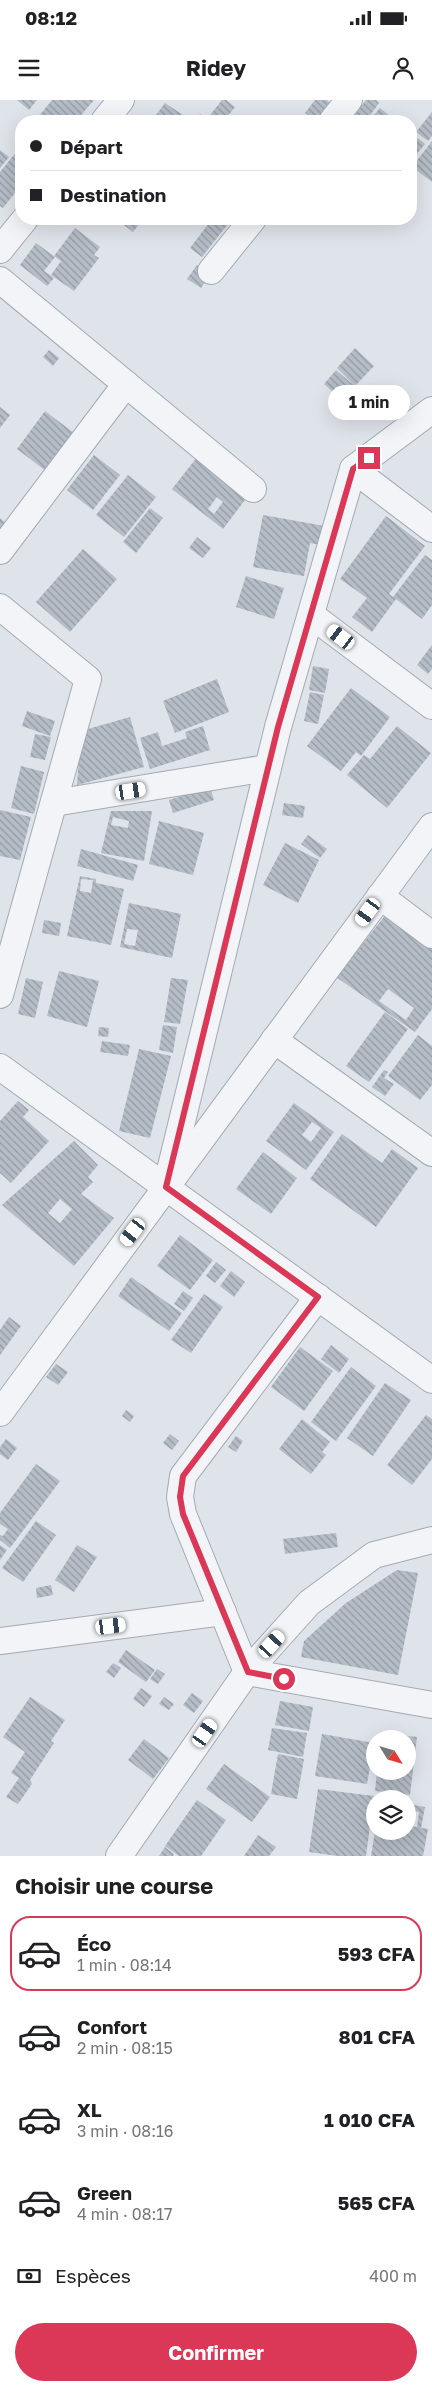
<!DOCTYPE html>
<html lang="fr">
<meta charset="utf-8">
<style>
:root{--surface:#fff;--page:#f2f2f2;--text:#202124;--muted:#757577;--line:#e0e0e0;--accent:#db3757}
body{margin:0;font-family:"Golos Text",sans-serif;background:var(--page);color:var(--text);height:100vh;display:flex;flex-direction:column;font-size:19px;white-space:nowrap}
*{box-sizing:border-box;margin:0}
p{font-size:16px;color:var(--muted)}
.icon{flex:none;width:28px;height:28px;fill:none;stroke:currentColor;stroke-width:2;stroke-linecap:round;stroke-linejoin:round}
.map{position:relative;height:1756px;overflow:hidden}
.panel{display:flex;flex-direction:column;background:var(--surface);flex:1}
.panel>*{flex:none}
.banner{position:absolute;left:15px;top:15px;width:402px;height:110px;border-radius:20px;box-shadow:0 5px 20px #0002;display:grid;align-content:center;height:110px;padding:0 15px;background:var(--surface)}
.needle{width:32px;rotate:127deg}
.controls{position:absolute;left:366px;top:1630px;display:grid;gap:10px}
.controls a{display:grid;place-items:center;width:50px;height:50px;border-radius:50%;background:var(--surface);box-shadow:0 5px 20px #0002;font-size:25px}
.end{position:absolute;width:22px;height:22px;margin:-11px;border:6px solid #db3757;background:#fff;box-shadow:0 0 0 2px #fff}
.from{border-radius:50%}
.bubble{position:absolute;height:35px;border-radius:18px;background:var(--surface);box-shadow:0 5px 20px #0002;font-size:16px;font-weight:700;line-height:35px;text-align:center}
.car{position:absolute;width:15px;height:30px;margin:-15px -8px;border-radius:6px;box-shadow:0 0 4px 1px #0007;background:linear-gradient(#fff 24%,#345 0 40%,#fff 0 76%,#345 0 86%,#fff 0)}
.banner b{display:flex;align-items:center;gap:18px;height:48px;font-size:19px}
.banner b+b{border-top:1px solid var(--line)}
.banner i{width:12px;height:12px;background:var(--text)}
ul{padding:0;list-style:none}
li{display:flex;align-items:center;gap:15px;height:75px;margin:0 10px 8px;padding:0 5px;border:2px solid transparent;border-radius:20px}
li div{flex:1}
li b{display:block;font-size:19px}
li em{font-style:normal;font-weight:700}
li.active{border-color:var(--accent)}
li>.icon{width:45px;height:45px;stroke-width:1.5}
h2{padding:0 15px;font-size:22px;line-height:60px}
.pay{display:flex;align-items:center;gap:12px;height:55px;padding:0 15px;font-size:19px}
.pay p{margin-inline-start:auto}
.action{display:flex;gap:10px;margin-top:auto;padding:10px 15px}
.action a{flex:1;height:58px;border-radius:30px;background:var(--accent);color:#fff;font-size:20px;font-weight:700;line-height:58px;text-align:center}
.status{display:flex;justify-content:space-between;align-items:center;height:35px;padding:0 25px;background:var(--surface);direction:ltr}
.status svg{height:14px;fill:currentColor}
header{display:flex;justify-content:space-between;align-items:center;height:65px;padding:0 15px;background:var(--surface);font-size:22px;font-weight:700}
.map>svg:first-child{display:block}
</style>
<div class="status"><b>08:12</b><svg viewBox="0 0 49 12"><path d="M0 12V9h3v3zM5 12V6h3v6zM10 12V3h3v9zM15 12V0h3v12zM26 1h20v11H26zM47 4h2v5h-2z"/></svg></div>
<header><svg class="icon" aria-label="menu" viewBox="0 0 24 24"><path d="M4 6h16M4 12h16M4 18h16"/></svg>Ridey<svg class="icon" aria-label="person" viewBox="0 0 24 24"><circle cx="12" cy="8" r="4"/><path d="M4 21q1-7 8-7t8 7"/></svg></header>
<div class="map">
<svg width="432" height="1756" viewBox="0 0 432 1756">
<defs>
<pattern id="building-back-hatch" width="6" height="6" patternUnits="userSpaceOnUse" patternTransform="scale(1.25)"><rect width="6" height="6" fill="#b5bdc7"/><path d="M-1 5l2 2M0 0l6 6M5-1l2 2" fill="none" stroke="#939aa3"/></pattern>
</defs>
<rect width="100%" height="100%" fill="#dfe3ea"/>
<!-- building -->
<g fill="url(#building-back-hatch)" fill-rule="evenodd">
<path d="M17,0H37L29,10Z"/>
<path d="M52,0H94L76,21H35Z"/>
<path d="M222,0H226L235,7L224,21H194L200,14L207,19Z"/>
<path d="M315,0H327L330,3L317,21L305,13Z"/>
<path d="M366,0H376L379,3L366,21H359L353,17Z"/>
<path d="M165,3L183,15L178,21H165L156,15Z"/>
<path d="M380,8L396,21H369Z"/>
<path d="M432,12V36L428,41L416,32Z"/>
<path d="M411,33L425,44L411,61Z"/>
<path d="M432,41V82L412,67Z"/>
<path d="M0,50L9,57L0,68Z"/>
<path d="M18,50L21,53V85L3,108L0,106V72Z"/>
<path d="M116,119H143L133,132Z"/>
<path d="M212,119H221L228,124L202,157L190,148Z"/>
<path d="M75,128L100,147L94,155L99,158L74,191L51,175L61,161L54,156Z"/>
<path d="M36,143L55,157L44,171L54,178L47,186L20,165Z"/>
<path d="M197,165L210,175L201,188L187,179Z"/>
<path d="M355,248L374,266L355,286L337,268Z"/>
<path d="M49,250L59,258L53,266L43,257Z"/>
<path d="M336,270L357,288L345,302L324,284Z"/>
<path d="M0,307L10,315L0,328Z"/>
<path d="M45,311L74,333L46,371L17,349Z"/>
<path d="M94,355L120,375L93,410L67,390Z"/>
<path d="M198,356L248,396L223,429L172,389ZM217,397L223,402L214,414L208,409Z"/>
<path d="M128,375L156,397L124,437L96,415Z"/>
<path d="M150,408L163,418L136,453L123,442Z"/>
<path d="M263,415L330,427L326,446L310,443L304,476L253,467Z"/>
<path d="M386,416L425,446L389,494L393,497L425,455L432,460V505L422,519L396,499L372,532L352,517L367,498L340,479Z"/>
<path d="M0,418L10,427L0,439Z"/>
<path d="M197,437L211,448L203,458L189,448Z"/>
<path d="M83,449L117,479L70,532L36,502Z"/>
<path d="M246,476L284,488L274,519L236,507Z"/>
<path d="M432,545V569L428,574L417,565Z"/>
<path d="M313,566L329,569L325,593L309,590Z"/>
<path d="M217,579L229,612L175,633L163,601Z"/>
<path d="M351,588L390,617L361,656L356,652L341,671L307,646Z"/>
<path d="M310,592L324,595L318,624L304,621Z"/>
<path d="M27,611L55,621L50,636L22,626Z"/>
<path d="M130,617L144,667L77,685L81,631Z"/>
<path d="M203,626L210,650L150,669L140,638L158,632L162,646L187,638L185,632Z"/>
<path d="M397,626L431,653L387,708L347,675L364,655L370,659Z"/>
<path d="M35,634L51,637L45,660L30,657Z"/>
<path d="M21,666L44,672L34,714L11,708Z"/>
<path d="M210,687L214,700L173,713L169,700Z"/>
<path d="M284,703L305,706L303,718L282,715Z"/>
<path d="M0,710L31,717L20,760L0,756Z"/>
<path d="M111,711H152L144,761L101,753ZM113,717L129,721L128,728L111,725Z"/>
<path d="M159,721L204,733L193,775L149,764Z"/>
<path d="M308,735L327,749L320,758L301,744Z"/>
<path d="M285,743L319,760L298,803L263,785Z"/>
<path d="M81,749L138,765L133,781L77,766Z"/>
<path d="M80,776L96,779V783L124,789L111,845L67,836ZM81,779L93,780L91,793L80,791Z"/>
<path d="M129,803L181,814L172,858L120,847ZM127,829L138,830L135,846L124,844Z"/>
<path d="M388,812L432,847V909L415,932L336,877ZM388,889L414,908L406,920L379,901Z"/>
<path d="M44,820L61,823L59,836L42,833Z"/>
<path d="M59,871L99,881L87,927L47,916Z"/>
<path d="M26,878L43,882L35,918L18,914Z"/>
<path d="M171,878L188,880L180,924L164,922Z"/>
<path d="M385,912L408,929L369,982L346,966Z"/>
<path d="M163,925L177,927L173,953L159,950Z"/>
<path d="M99,927L109,928L108,937L98,936Z"/>
<path d="M418,935L432,946V985L420,1000L388,976Z"/>
<path d="M102,941L130,945L128,956L100,952Z"/>
<path d="M139,949L171,956L150,1038L119,1031Z"/>
<path d="M384,970L388,972L384,978L394,984L385,996L372,987Z"/>
<path d="M18,1001L29,1010L23,1017L49,1041L11,1083L0,1073V1021Z"/>
<path d="M294,1003L334,1032L306,1070L266,1041ZM312,1022L321,1028L311,1042L302,1035Z"/>
<path d="M342,1034L382,1063L392,1049L418,1068L376,1127L310,1079Z"/>
<path d="M74,1041L98,1065L88,1077L93,1082L81,1094L114,1118L74,1166L2,1105ZM60,1099L72,1109L60,1123L48,1113Z"/>
<path d="M263,1052L297,1078L271,1114L236,1089Z"/>
<path d="M180,1135L213,1160L190,1190L157,1166Z"/>
<path d="M216,1162L226,1170L215,1183L206,1176Z"/>
<path d="M231,1171L245,1182L234,1197L220,1186Z"/>
<path d="M131,1177L182,1213L169,1231L118,1196Z"/>
<path d="M183,1191L193,1198L184,1211L174,1204Z"/>
<path d="M204,1194L223,1207L191,1253L171,1240Z"/>
<path d="M9,1217L21,1226L0,1255V1230Z"/>
<path d="M331,1245L349,1259L339,1273L321,1259Z"/>
<path d="M300,1247L333,1271L304,1311L271,1287Z"/>
<path d="M56,1264L68,1272L58,1285L46,1277Z"/>
<path d="M351,1267L376,1286L336,1341L311,1322Z"/>
<path d="M385,1283L411,1300L373,1356L347,1338Z"/>
<path d="M126,1310L134,1316L130,1322L122,1316Z"/>
<path d="M426,1315L432,1319V1359L412,1385L387,1365Z"/>
<path d="M302,1319L330,1342L322,1352L326,1355L311,1374L279,1349Z"/>
<path d="M170,1334L179,1341L172,1350L163,1343Z"/>
<path d="M236,1336L243,1341L236,1352L228,1347Z"/>
<path d="M6,1339L17,1348L8,1360L0,1354V1347Z"/>
<path d="M36,1364L60,1381L10,1448L0,1440V1435L3,1436L8,1429L0,1424V1413Z"/>
<path d="M36,1421L56,1435L23,1482L2,1468Z"/>
<path d="M336,1433L338,1447L285,1454L283,1439Z"/>
<path d="M0,1445L7,1450L0,1460Z"/>
<path d="M77,1445L97,1457L74,1492L55,1480Z"/>
<path d="M397,1470L418,1473L398,1575L301,1557L304,1541L346,1503Z"/>
<path d="M51,1485L53,1495L37,1498L36,1488Z"/>
<path d="M126,1550L155,1570L146,1582L118,1562Z"/>
<path d="M113,1563L121,1568L114,1578L106,1572Z"/>
<path d="M157,1569L165,1574L158,1584L150,1579Z"/>
<path d="M141,1588L152,1596L144,1607L133,1599Z"/>
<path d="M192,1593L203,1601L194,1613L183,1605Z"/>
<path d="M30,1597L65,1620L51,1641L54,1643L30,1680L32,1684L18,1704L6,1697L19,1678L11,1673L25,1652L3,1637Z"/>
<path d="M164,1597L174,1604L169,1610L159,1604Z"/>
<path d="M280,1601L313,1607L309,1631L275,1625Z"/>
<path d="M272,1628L307,1633L303,1657L268,1650Z"/>
<path d="M381,1633L417,1637L410,1695L375,1691L377,1671H408V1639H381Z"/>
<path d="M322,1634L374,1643L367,1684L315,1676Z"/>
<path d="M144,1639L169,1658L153,1679L128,1660Z"/>
<path d="M278,1654L304,1659L297,1699L271,1694Z"/>
<path d="M224,1664L270,1697L252,1722L206,1689Z"/>
<path d="M318,1689L374,1696L366,1756H338L309,1752Z"/>
<path d="M197,1700L226,1720L201,1756H179L165,1746Z"/>
<path d="M408,1704L425,1707L421,1728L428,1729L423,1756H371L375,1731H408V1726L417,1727L419,1712L408,1710Z"/>
<path d="M258,1735L276,1747L269,1756H244Z"/>
<path d="M165,1747L174,1754L173,1756H159Z"/>
</g>
<g fill="none" stroke-linecap="round" stroke-linejoin="round">
<defs>
<g id="street">
<path d="M104,21L121,0"/>
<path d="M332,21L349,0"/>
<path d="M0,150L25,119"/>
<path d="M211,171L253,119"/>
<path d="M0,180L253,389"/>
<path d="M353,369L432,429"/>
<path d="M0,451L126,284"/>
<path d="M0,507L88,579L0,895"/>
<path d="M311,515L432,606"/>
<path d="M54,703L267,668"/>
<path d="M380,796L432,835"/>
<path d="M274,940L432,1053"/>
<path d="M0,967L432,1280"/>
<path d="M166,1087L278,627L353,369L432,310"/>
<path d="M0,1313L432,726"/>
<path d="M0,1541L223,1512"/>
<path d="M247,1572L183,1414L180,1397L183,1376L318,1197"/>
<path d="M247,1572L432,1605"/>
<path d="M119,1756L247,1572L309,1503L374,1455L432,1440"/>
</g>
</defs>
<!-- street casing -->
<use href="#street" stroke="#a4aab4" stroke-width="28"/>
<!-- street -->
<use href="#street" stroke="#f2f4f7" stroke-width="26"/>
</g>
<g fill="none" stroke-linecap="round" stroke-linejoin="round">
<!-- route -->
<path stroke="#db3757" stroke-width="6" d="M284,1579L248,1572L183,1414L180,1397L183,1376L318,1197L166,1087L278,627L353,369L369,358"/>
</g>
</svg>
<div class="controls">
<a><svg class="needle" viewBox="-14 -14 28 28"><path d="M0-13l5 13h-10z" fill="#e53935"/><path d="M0 13l5-13h-10z" fill="#757577"/></svg></a>
<a><svg class="icon" aria-label="layers" viewBox="0 0 24 24"><path d="M12 4l9 5-9 5-9-5zM3 14l9 5 9-5"/></svg></a>
</div>
<i class="end from" style="left:284px;top:1579px"></i>
<i class="end" style="left:369px;top:358px"></i>
<div class="bubble" style="left:328px;top:285px;width:82px">1 min</div>
<i class="car" style="left:341px;top:537px;rotate:307deg"></i>
<i class="car" style="left:131px;top:691px;rotate:81deg"></i>
<i class="car" style="left:368px;top:812px;rotate:216deg"></i>
<i class="car" style="left:133px;top:1132px;rotate:217deg"></i>
<i class="car" style="left:111px;top:1526px;rotate:83deg"></i>
<i class="car" style="left:272px;top:1544px;rotate:42deg"></i>
<i class="car" style="left:205px;top:1633px;rotate:35deg"></i>
<div class="banner">
<b><i class="from"></i>Départ</b>
<b><i></i>Destination</b>
</div>
</div>
<section class="panel">
<h2>Choisir une course</h2>
<ul>
<li class="active"><svg class="icon" aria-label="car" viewBox="0 0 24 24"><path d="M5 17H2v-5l4-1 3-4h7l3 4 3 1v5h-3M9 17h6M6 11h13"/><circle cx="7" cy="17" r="2"/><circle cx="17" cy="17" r="2"/></svg><div><b>Éco</b><p>1 min · 08:14</p></div><em>593 CFA</em></li>
<li><svg class="icon" aria-label="car" viewBox="0 0 24 24"><path d="M5 17H2v-5l4-1 3-4h7l3 4 3 1v5h-3M9 17h6M6 11h13"/><circle cx="7" cy="17" r="2"/><circle cx="17" cy="17" r="2"/></svg><div><b>Confort</b><p>2 min · 08:15</p></div><em>801 CFA</em></li>
<li><svg class="icon" aria-label="car" viewBox="0 0 24 24"><path d="M5 17H2v-5l4-1 3-4h7l3 4 3 1v5h-3M9 17h6M6 11h13"/><circle cx="7" cy="17" r="2"/><circle cx="17" cy="17" r="2"/></svg><div><b>XL</b><p>3 min · 08:16</p></div><em>1 010 CFA</em></li>
<li><svg class="icon" aria-label="car" viewBox="0 0 24 24"><path d="M5 17H2v-5l4-1 3-4h7l3 4 3 1v5h-3M9 17h6M6 11h13"/><circle cx="7" cy="17" r="2"/><circle cx="17" cy="17" r="2"/></svg><div><b>Green</b><p>4 min · 08:17</p></div><em>565 CFA</em></li>
</ul>
<div class="pay"><svg class="icon" aria-label="cash" viewBox="0 0 24 24"><path d="M3 7h18v10H3z"/><circle cx="12" cy="12" r="2"/></svg>Espèces<p>400 m</p></div>
<div class="action"><a>Confirmer</a></div>
</section>
